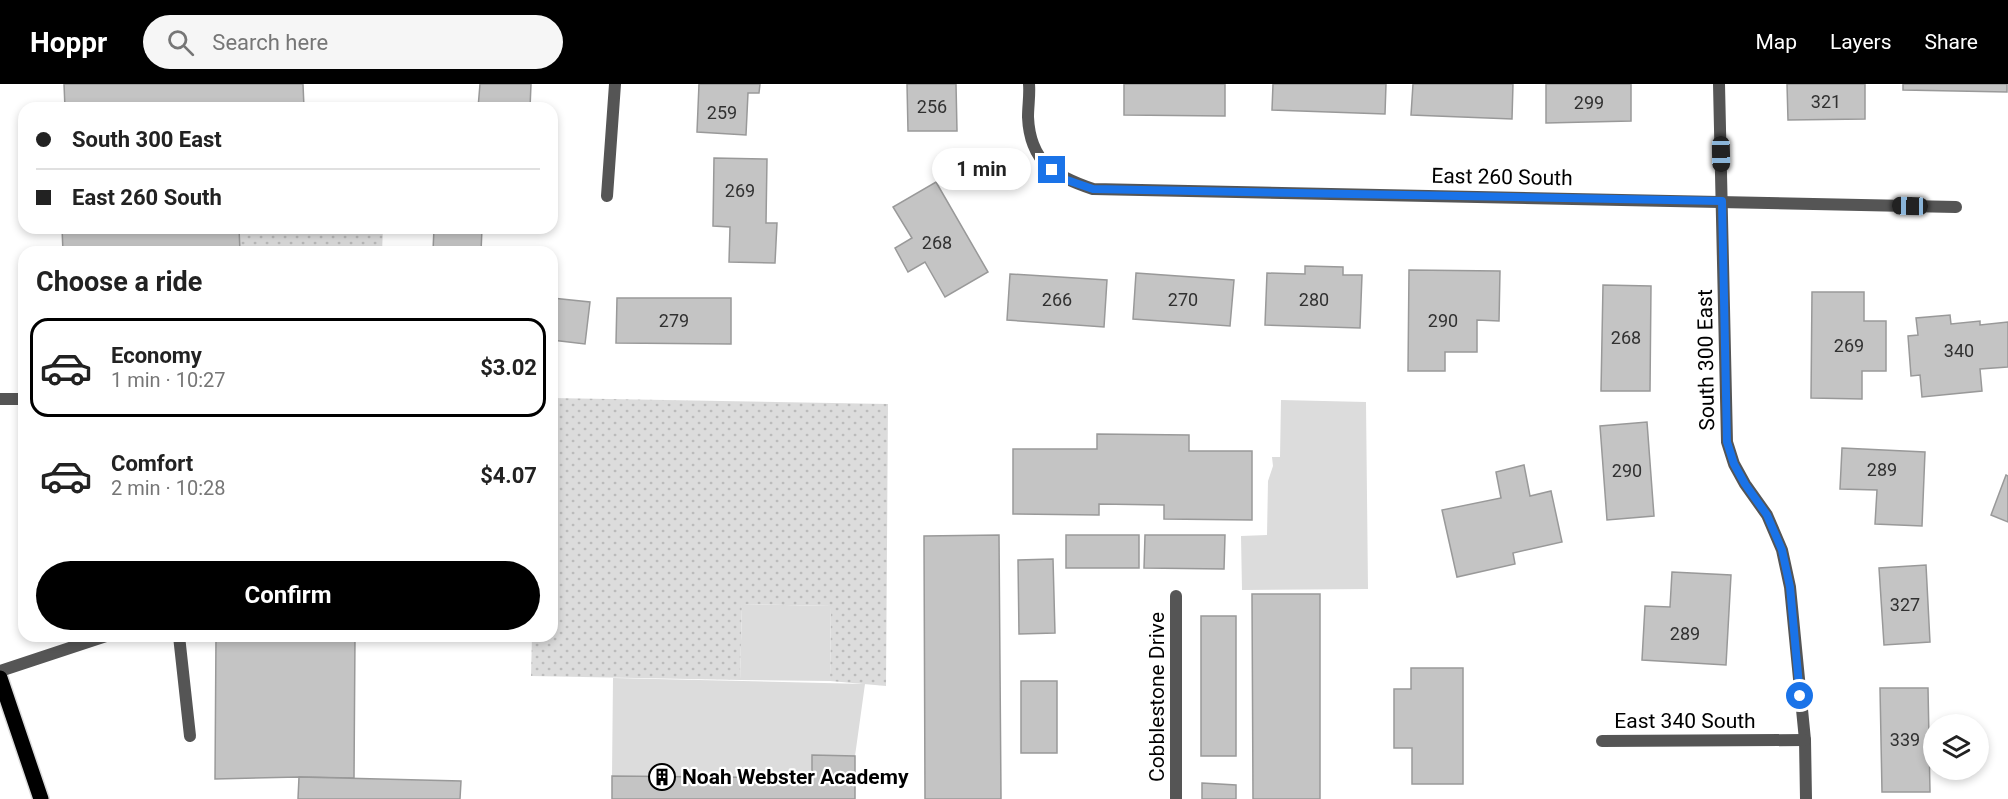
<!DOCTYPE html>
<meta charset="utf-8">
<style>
:root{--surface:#fff;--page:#f6f6f6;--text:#222;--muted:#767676;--line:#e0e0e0;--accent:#000}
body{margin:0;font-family:Roboto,sans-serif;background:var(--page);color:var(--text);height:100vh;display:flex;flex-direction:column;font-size:22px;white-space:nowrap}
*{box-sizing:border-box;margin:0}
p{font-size:20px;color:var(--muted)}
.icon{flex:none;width:33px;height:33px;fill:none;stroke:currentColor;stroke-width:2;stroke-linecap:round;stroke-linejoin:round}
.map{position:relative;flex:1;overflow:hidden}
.panel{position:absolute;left:18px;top:162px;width:540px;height:396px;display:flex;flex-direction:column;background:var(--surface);border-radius:18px;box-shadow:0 3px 9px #0003}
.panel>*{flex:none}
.top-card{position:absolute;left:18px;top:18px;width:540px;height:132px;border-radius:18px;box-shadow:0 3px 9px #0003;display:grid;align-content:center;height:132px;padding:0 18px;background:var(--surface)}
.fabs{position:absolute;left:1923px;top:630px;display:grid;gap:12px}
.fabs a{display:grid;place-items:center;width:66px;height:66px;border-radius:50%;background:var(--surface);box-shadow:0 3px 9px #0003;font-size:30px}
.end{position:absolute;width:27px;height:27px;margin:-14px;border:8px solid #1a73e8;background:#fff;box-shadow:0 0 0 3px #fff}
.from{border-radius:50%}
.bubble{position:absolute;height:42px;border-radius:21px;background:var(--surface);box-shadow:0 3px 9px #0003;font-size:20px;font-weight:700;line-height:42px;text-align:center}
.car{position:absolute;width:18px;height:36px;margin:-18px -9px;border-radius:8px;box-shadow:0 0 4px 2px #0007;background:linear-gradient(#222 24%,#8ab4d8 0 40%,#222 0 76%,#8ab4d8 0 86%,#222 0)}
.top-card b{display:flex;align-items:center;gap:21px;height:57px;font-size:22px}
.top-card b+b{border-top:2px solid var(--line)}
.top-card i{width:15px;height:15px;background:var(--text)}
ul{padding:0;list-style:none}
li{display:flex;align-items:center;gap:18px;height:99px;margin:0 12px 9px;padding:0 6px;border:3px solid transparent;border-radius:18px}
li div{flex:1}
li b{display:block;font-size:22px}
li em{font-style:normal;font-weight:700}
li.selected{border-color:var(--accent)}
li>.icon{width:54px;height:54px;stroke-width:1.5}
h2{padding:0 18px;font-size:27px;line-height:72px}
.primary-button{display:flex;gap:12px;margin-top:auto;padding:12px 18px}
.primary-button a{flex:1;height:69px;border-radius:36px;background:var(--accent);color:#fff;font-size:24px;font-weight:700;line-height:69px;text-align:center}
header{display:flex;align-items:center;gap:36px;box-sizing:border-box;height:84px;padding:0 30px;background:var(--accent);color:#fff}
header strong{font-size:28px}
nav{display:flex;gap:33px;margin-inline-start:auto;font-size:21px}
.search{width:420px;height:54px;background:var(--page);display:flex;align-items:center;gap:15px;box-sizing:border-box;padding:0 21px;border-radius:33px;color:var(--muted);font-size:22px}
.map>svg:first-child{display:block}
</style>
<header>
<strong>Hoppr</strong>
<div class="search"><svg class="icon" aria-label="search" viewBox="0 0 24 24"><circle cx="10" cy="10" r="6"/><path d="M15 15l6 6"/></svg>Search here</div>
<nav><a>Map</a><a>Layers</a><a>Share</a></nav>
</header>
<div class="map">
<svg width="2008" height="715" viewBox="0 0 2008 715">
<defs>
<pattern id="grass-dots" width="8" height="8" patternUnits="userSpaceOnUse" patternTransform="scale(1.5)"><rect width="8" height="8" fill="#dcdcdc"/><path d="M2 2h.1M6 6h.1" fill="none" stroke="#bbb" stroke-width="1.8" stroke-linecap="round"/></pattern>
</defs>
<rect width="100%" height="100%" fill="#fff"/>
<!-- grass -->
<g fill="url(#grass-dots)">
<path d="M239,144H383L382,168H240Z"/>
<path d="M552,314L888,320L886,602L830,597L831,522L742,520L740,596L531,592L532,552H552Z"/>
</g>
<!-- green -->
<g fill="#dcdcdc">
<path d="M1281,316L1366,318L1368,505L1242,506L1241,452L1267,451L1268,397L1273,382L1272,373H1280Z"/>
<path d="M742,520L831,522L830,597L740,596Z"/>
<path d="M613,594L865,600L855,672L812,671V694L612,692Z"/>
</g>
<!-- building -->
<g fill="#c4c4c4" stroke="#999" stroke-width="1.5">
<path d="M64,0H303L304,24H65Z"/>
<path d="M480,0H531L530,24H478Z"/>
<path d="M699,0H760L759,9H748L746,51L697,48Z"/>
<path d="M907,0H956L957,47H908Z"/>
<path d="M1124,0H1225V32L1124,31Z"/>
<path d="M1273,0H1386L1385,30L1272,26Z"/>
<path d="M1413,0H1513L1512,35L1411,31Z"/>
<path d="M1546,0H1631V37L1546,39Z"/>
<path d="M1787,0H1865V35L1788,36Z"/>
<path d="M1903,0H2007V8L1903,6Z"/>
<path d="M714,74L767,75L766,139H777L775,179L729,178L730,143L713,142Z"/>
<path d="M936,98L988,188L945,213L925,178L908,188L895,164L912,154L893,123Z"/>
<path d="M62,144H239L240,168H63Z"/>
<path d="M434,144H482L481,168L433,167Z"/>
<path d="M1305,182L1343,183V191H1362L1360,244L1265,241L1267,189L1305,190Z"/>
<path d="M1409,186L1500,187L1499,237L1477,236V268H1445V287H1408Z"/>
<path d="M1136,189L1234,196L1230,242L1133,235Z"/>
<path d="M1010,190L1107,196L1104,243L1007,236Z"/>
<path d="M1603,201L1651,202L1650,307H1601Z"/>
<path d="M1812,208H1864V237H1886V287H1862V315L1811,314Z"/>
<path d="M552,214L590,218L585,260L552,256Z"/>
<path d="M617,214H731V260L616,259Z"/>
<path d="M1950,231L1951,240L1980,237V241L2008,238V283L1980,285L1982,307L1922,313L1920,291L1911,292L1908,252L1918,251L1916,234Z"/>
<path d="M1647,338L1654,432L1607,436L1600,342Z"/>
<path d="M1097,350L1189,351V367H1252V436L1164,435V421L1099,420V431L1013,430V365H1097Z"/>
<path d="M1842,364L1925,368L1922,442L1875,440L1877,406L1840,405Z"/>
<path d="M1524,381L1530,412L1551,407L1562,458L1513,469L1515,480L1457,493L1442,426L1501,414L1496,388Z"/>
<path d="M2006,391L2008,392V438L1991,431Z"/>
<path d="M999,451L1001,715H925L924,452Z"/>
<rect x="1066" y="451" width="73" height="33"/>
<path d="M1145,451H1225L1224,485L1144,484Z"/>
<path d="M1053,475L1055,549L1019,550L1018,476Z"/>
<path d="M1926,481L1930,558L1884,561L1879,484Z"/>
<path d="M1672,488L1731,491L1726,581L1642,576L1645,522L1670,523Z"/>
<path d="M1252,510H1320V715H1253Z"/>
<rect x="1201" y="532" width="35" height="140"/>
<path d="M216,552H355L354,694L299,693L215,695Z"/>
<path d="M1411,584H1463V700H1412V664H1394V605H1411Z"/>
<rect x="1021" y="597" width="36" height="72"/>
<path d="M1880,604H1928L1930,708H1882Z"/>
<path d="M812,671L855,672V715H612V692L812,694Z"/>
<path d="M299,693L461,697L460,715H298Z"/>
<path d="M1202,699L1236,701V715H1202Z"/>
</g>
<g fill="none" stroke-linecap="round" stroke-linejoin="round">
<defs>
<path id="primary" d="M0,594L41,715"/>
</defs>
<!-- primary casing -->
<use href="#primary" stroke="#dbdbdb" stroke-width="18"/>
<!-- service -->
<g stroke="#555" stroke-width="12">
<path d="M0,315H24"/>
<path d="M179,552L190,652"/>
<path d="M0,587L106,552"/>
</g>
<!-- minor -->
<g stroke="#555" stroke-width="12">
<path d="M1029,0C1030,11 1028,22 1028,33C1030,79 1055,92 1093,105L1956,123"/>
<path d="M1719,0L1727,358L1734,380L1745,400L1767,431L1782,466L1790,503L1805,656L1806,715"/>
<path d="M607,112L615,0"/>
<path d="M1176,512V715"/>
<path d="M1602,657L1805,656"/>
</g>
<!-- primary -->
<use href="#primary" stroke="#000" stroke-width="15"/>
</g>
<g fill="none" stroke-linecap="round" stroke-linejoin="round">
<!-- route -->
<path stroke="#1a73e8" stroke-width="8" d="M1052,86L1064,95L1093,105L1722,117L1727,358L1734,380L1745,400L1767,431L1782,466L1790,503L1800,612"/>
</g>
<!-- icons -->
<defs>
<symbol id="building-ring" viewBox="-11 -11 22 22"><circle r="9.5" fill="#fff" stroke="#000" stroke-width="1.5"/><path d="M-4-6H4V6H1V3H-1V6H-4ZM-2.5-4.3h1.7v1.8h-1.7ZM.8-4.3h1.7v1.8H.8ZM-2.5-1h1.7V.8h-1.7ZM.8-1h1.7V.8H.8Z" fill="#000"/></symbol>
</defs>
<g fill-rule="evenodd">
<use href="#building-ring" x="647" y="678" width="30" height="30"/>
</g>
<g text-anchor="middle" stroke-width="4.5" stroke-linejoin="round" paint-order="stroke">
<!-- number labels -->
<g font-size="18" fill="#313131">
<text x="1826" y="24">321</text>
<text x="1589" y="25">299</text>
<text x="932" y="29">256</text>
<text x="722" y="35">259</text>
<text x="740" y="113">269</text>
<text x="937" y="165">268</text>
<text x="1057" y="222">266</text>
<text x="1183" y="222">270</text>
<text x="1314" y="222">280</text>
<text x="674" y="243">279</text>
<text x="1443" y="243">290</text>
<text x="1626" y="260">268</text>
<text x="1849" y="268">269</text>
<text x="1959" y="273">340</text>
<text x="1882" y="392">289</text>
<text x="1627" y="393">290</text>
<text x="1905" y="527">327</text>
<text x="1685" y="556">289</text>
<text x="1905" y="662">339</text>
</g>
<!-- street labels -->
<g font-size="21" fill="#000" stroke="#fff">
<text transform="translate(1502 93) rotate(1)" y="7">East 260 South</text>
<text transform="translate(1706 276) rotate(-91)" y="7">South 300 East</text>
<text transform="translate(1157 613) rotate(-90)" y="7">Cobblestone Drive</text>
<text x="1685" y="644">East 340 South</text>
</g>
<!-- poi labels -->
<g font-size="21" font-weight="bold" fill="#000" stroke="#fff" text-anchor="start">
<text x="682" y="700">Noah Webster Academy</text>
</g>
</g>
</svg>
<div class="fabs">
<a><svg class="icon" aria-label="layers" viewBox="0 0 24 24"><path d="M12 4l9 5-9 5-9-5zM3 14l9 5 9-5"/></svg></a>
</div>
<i class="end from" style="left:1800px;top:612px"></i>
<i class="end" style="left:1052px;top:86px"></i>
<div class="bubble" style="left:932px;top:64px;width:99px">1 min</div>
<i class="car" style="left:1721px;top:70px;rotate:179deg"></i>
<i class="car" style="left:1910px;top:122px;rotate:271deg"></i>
<div class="top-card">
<b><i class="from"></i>South 300 East</b>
<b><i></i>East 260 South</b>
</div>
<section class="panel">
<h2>Choose a ride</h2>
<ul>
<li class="selected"><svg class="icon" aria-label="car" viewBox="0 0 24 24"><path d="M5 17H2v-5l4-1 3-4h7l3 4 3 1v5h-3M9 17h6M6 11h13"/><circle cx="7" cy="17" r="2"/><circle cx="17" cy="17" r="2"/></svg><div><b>Economy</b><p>1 min · 10:27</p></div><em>$3.02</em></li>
<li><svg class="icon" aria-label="car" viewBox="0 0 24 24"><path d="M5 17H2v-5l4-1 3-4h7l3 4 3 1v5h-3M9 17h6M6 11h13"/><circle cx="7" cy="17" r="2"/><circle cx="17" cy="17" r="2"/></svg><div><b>Comfort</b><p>2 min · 10:28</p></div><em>$4.07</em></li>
</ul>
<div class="primary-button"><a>Confirm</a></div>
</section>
</div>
